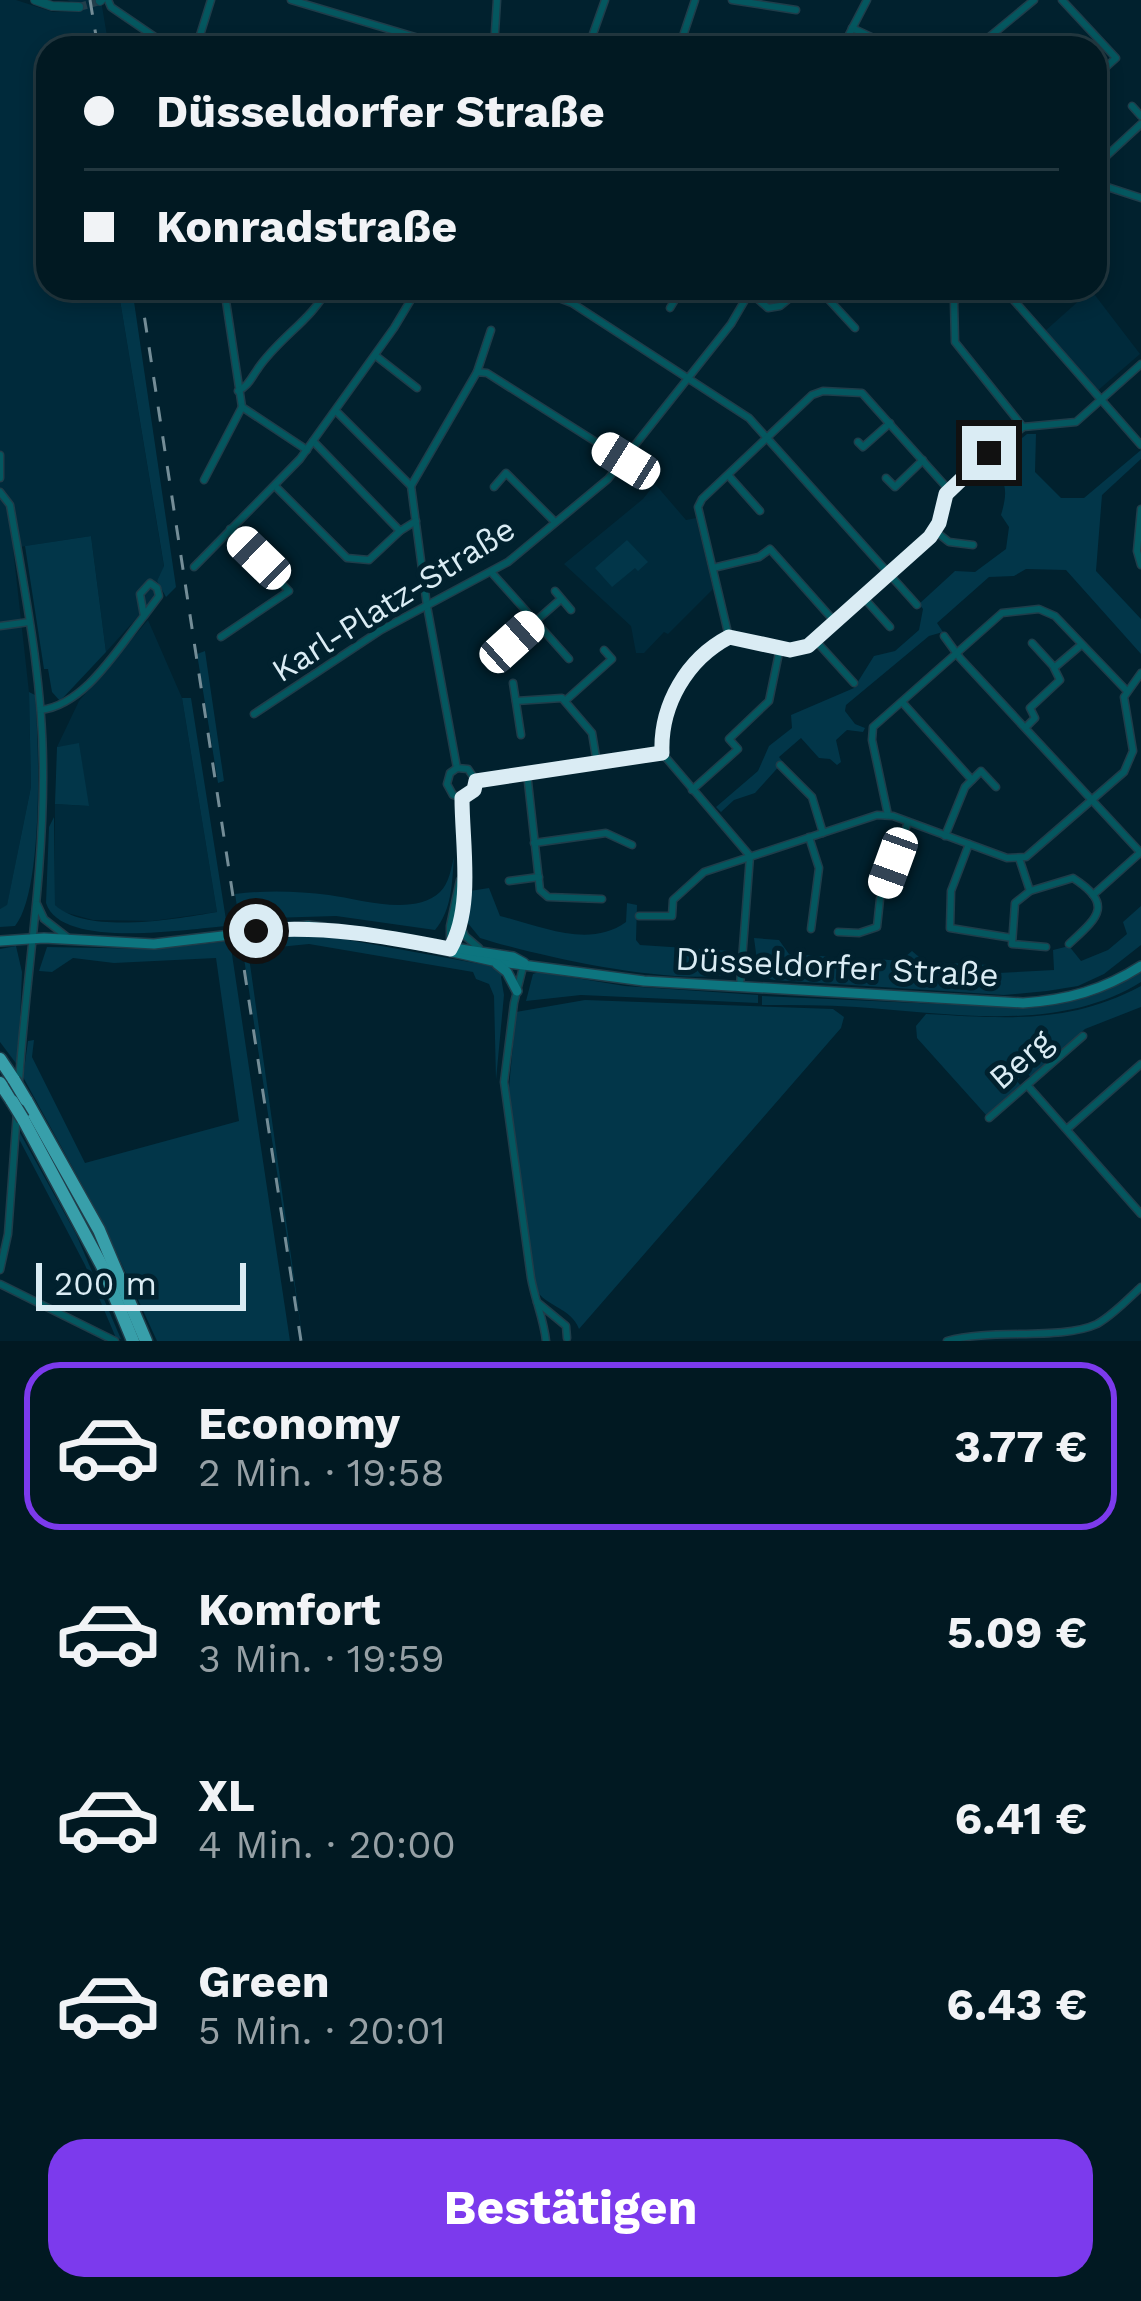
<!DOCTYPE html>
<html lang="de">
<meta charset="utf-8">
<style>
:root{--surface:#011922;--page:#0b222a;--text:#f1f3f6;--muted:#96a0a5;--line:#233840;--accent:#7c3aed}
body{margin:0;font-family:"Work Sans",sans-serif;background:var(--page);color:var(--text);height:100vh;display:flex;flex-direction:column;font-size:45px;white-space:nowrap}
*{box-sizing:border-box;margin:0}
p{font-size:39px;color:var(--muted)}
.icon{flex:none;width:66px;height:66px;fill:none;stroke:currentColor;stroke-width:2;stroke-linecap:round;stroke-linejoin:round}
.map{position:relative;height:1341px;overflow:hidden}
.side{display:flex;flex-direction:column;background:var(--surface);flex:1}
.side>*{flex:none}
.top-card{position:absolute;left:36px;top:36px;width:1071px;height:264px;border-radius:36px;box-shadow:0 6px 18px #0003,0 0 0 3px var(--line);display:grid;align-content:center;height:264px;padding:0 48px;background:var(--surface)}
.scale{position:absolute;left:36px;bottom:30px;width:210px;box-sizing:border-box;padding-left:12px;border:6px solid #daecf4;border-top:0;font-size:33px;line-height:42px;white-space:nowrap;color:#daecf4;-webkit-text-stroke:9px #01212e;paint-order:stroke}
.end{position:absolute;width:54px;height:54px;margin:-27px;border:15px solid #daecf4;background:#111;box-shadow:0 0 0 6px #111}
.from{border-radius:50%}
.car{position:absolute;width:36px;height:72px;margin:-36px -18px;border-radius:15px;box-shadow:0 0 9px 3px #0007;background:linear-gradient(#fff 24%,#345 0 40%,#fff 0 76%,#345 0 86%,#fff 0)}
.top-card b{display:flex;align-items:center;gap:42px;height:114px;font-size:45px}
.top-card b+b{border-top:3px solid var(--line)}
.top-card i{width:30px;height:30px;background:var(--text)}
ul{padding:21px 0 0;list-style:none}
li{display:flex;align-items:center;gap:36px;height:168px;margin:0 24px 18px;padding:0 24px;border:6px solid transparent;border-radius:36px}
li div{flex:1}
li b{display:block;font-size:45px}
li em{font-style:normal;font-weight:700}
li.active{border-color:var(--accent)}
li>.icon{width:108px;height:108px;stroke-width:1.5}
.cta{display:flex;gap:24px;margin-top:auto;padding:24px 48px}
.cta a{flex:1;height:138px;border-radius:36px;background:var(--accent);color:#fff;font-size:48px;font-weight:700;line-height:138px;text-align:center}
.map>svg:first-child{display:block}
</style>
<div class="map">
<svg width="1141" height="1341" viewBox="0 0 1141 1341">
<rect width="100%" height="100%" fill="#01212e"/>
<!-- built -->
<g fill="#002a3b">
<path d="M0,0H16L53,12L77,11L75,4L67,0H101L109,48H48V288H118L164,567L157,581L162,590L106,652L91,536L13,548L29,692L31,787L7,906L0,909Z"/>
<path d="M1091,290L1140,354L1096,392L1044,332Z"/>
<path d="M655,484L686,520L696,518L713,589L668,634L664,632L644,653H636L631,626L564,564L643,499Z"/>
<path d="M148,620L182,698L217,912L152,921L93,920L60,911L55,905V804L88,806L79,744L57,747L79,701Z"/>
</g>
<!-- green -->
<g fill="#023649">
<path d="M118,288H132L176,587L166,597L157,581L164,566Z"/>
<path d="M1027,434H1036L1035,472L1061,498H1084L1141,450V459L1102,495L1096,571L1141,619V654L1066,570L1026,569L1014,576L989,577L937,623L943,632L929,636L846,705L845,711L855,724L865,728L863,732L847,730L836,740L841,762L837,765L830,759L819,758L801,738L779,757L783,762L755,793L734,800L721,812L716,807L758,771L769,746L792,728L791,715L854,688L874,656L895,651L919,630L923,609L919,604L955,571L975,572L1006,549L1009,527L1001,515C1008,491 1007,482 991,463Z"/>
<path d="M91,536L106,652L60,701L52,692L48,669H44L25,546Z"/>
<path d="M627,540L648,562L638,571L635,568L612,587L595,568Z"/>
<path d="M205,651L224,781L218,783L197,654Z"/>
<path d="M29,692L35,695C39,742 44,891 15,926L0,927V909L7,905L31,787Z"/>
<path d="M182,698H191L227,926C187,929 61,950 46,903L49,827L54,817L55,905C87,935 176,919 217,912Z"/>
<path d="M79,743L89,806L55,804L57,747Z"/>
<path d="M454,857C452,883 452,910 435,930L336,916L239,919L235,894C266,890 298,891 329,895C360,899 413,917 440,892C449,883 451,869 454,857Z"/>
<path d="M489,888L500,916C541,926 589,949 626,922L627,903L637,905L636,940L640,945L733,951L729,974C672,986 537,956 480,938L467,922L470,891Z"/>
<path d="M1141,906V945L1104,974L1078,986L1047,991L1004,995L774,980L759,976L754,938L779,940L789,954L836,957L841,962L872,965L878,959L900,961L912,951L925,962L990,965L998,973L1054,970L1053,950L1069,946L1081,961L1108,950L1127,934L1123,922Z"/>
<path d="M310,933L497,967L504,972L501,977L504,995L496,1080L494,996L489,984L476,979L473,972L309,944L248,950L303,1341L241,939Z"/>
<path d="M230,941L290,1341H157L102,1221L23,1077L28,1041L34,1040L32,1057L85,1163L239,1121L216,958L114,963L73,958L52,972L39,971L47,947L157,949Z"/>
<path d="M16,946L22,972L18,1066L0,1042V949Z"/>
<path d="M539,972L625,986L758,995V1003L581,995L526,1001L533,974Z"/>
<path d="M1141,972V982C1058,1034 949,1013 856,1007C825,1005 794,1005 762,1005V996L1031,1008L1092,996Z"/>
<path d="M1141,986V1007L1085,1029L1031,1077L1025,1072L1017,1081L1021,1086L987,1116L917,1038L916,1026L926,1014C1006,1018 1067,1025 1141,986Z"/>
<path d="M585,1000L833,1009L844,1017L841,1028L579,1329C572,1308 544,1306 536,1289L508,1098L516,1012Z"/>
<path d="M20,1133L76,1234L121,1339L116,1338L85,1265L19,1139Z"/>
</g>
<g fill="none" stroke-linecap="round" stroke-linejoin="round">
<!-- tertiary-tunnel -->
<path stroke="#223f4c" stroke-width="8" stroke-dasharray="8 4" stroke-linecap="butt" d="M79,7L100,1"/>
<defs>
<g id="minor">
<path d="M108,0L111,7L171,48"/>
<path d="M291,0L452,48"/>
<path d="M732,0L796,10"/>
<path d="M1062,0L1116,58L1095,77"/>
<path d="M852,28L895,48"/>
<path d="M196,48L211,0"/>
<path d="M494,48L497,0"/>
<path d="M588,48L605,0"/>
<path d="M679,48L695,0"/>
<path d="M842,48L867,0"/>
<path d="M976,48L1034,0"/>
<path d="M1132,106L1141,116"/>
<path d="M1095,178L1100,162L1141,124"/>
<path d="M1095,183L1141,198"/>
<path d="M224,288L242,407L307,450"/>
<path d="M533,288L572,303L749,418L917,605"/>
<path d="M818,288L855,328"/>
<path d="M966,288L954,302L955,342L1023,427"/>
<path d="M1003,288L1141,445"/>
<path d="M752,294L768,308L780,306L802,288"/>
<path d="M670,308L682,288"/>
<path d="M376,356L417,388"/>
<path d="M477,372L491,330"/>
<path d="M238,391C248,386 250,380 257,370C277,339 312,320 328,288"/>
<path d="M336,411L411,486L427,606L457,768"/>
<path d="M1023,427L1076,422L1141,364"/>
<path d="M313,441L400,531"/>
<path d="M858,442L863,447L890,423"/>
<path d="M0,455V478"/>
<path d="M728,475L760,511"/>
<path d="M886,478L895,487L923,460"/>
<path d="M204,480L242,407"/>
<path d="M275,486L347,558L369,560L400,531L416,521"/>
<path d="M411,486L477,372L487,373L626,461"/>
<path d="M494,487L506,473L555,522"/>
<path d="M0,492L10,505C25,592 43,681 43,769C44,874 26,977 19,1081"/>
<path d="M1141,509L1137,551L1141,565"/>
<path d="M935,531L949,542L973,545"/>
<path d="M194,567L300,459L394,328L418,288"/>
<path d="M713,568L759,557L770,549L835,622"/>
<path d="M492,573L569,659"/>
<path d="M555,591L571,610"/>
<path d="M863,597L890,627"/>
<path d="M0,626L29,622"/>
<path d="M944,636L960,658L1141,853"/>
<path d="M221,637L289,591L230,529"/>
<path d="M729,637L698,507L702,499L812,395L823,391L862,393L949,490"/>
<path d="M815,640L854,683"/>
<path d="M1032,643L1054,667"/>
<path d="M490,644L512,642L561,599"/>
<path d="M513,683L521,735"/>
<path d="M516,701L562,698L592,733L597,763"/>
<path d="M565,701L612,659L604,650"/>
<path d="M902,702L972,780L965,787L945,836"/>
<path d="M41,710C86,704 117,649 144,616L140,594L150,583L157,588L159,596L144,616"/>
<path d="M254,714L381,630L508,562L608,479L731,324L752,288"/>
<path d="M1026,727L1035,718L1030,708L1060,680L1054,668L1081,645"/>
<path d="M662,753C660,706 687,658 729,637L780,648L808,646L930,537L949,490L1023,427"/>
<path d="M662,753L750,856L740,986"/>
<path d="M780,765L812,797L823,833"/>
<path d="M457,768L468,769L476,781L474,790L462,798"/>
<path d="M457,768L450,773L447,784L453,795L462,798"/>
<path d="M527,773L540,890L548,897L602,899"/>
<path d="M972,780L981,771L996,787"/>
<path d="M476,781L662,753"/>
<path d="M692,790L738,749L729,739L769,701L780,648"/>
<path d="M462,798L464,894L460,923L465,936L479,948"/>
<path d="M888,815L872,740L873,727L1002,613L1039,609L1055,616L1126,690"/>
<path d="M809,837L819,868L811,929"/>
<path d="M534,843L606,833L632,845"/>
<path d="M969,844L951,891L950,928L1012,938"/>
<path d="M1019,858L1030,891"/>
<path d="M509,881L539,877"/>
<path d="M1093,895L1141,852"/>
<path d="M37,904L44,919L67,937"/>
<path d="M639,916H672L673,900L704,872L877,815L893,816L1007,858L1026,857L1124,772L1133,751L1124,697L1141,673"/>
<path d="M838,932L859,933L877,927L880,899L908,822"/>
<path d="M1046,947L1012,944L1015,903L1030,891L1073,878C1115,905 1097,918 1069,944"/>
<path d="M450,949V926L460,880"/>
<path d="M524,963L514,1003L504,1082L531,1278C535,1300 544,1320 546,1341"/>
<path d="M1027,1085L1141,1214"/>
<path d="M989,1118L1083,1036"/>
<path d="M1067,1129L1141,1064"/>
<path d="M0,1270L8,1234L17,1112"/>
<path d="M0,1284L115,1341"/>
<path d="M537,1302L566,1326L567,1338"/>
<path d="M947,1341C991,1328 1060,1341 1097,1324C1113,1315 1127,1300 1141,1287"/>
</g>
<g id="tertiary">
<path d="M35,0L52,6L79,7"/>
<path d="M100,1L101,0"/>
</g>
<g id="secondary">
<path d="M0,941L44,938L154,944L308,926L377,935L493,961L644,981L1023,1003C1067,1000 1104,990 1141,966"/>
<path d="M454,948L513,957L524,963"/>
<path d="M497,964L507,972L517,991"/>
</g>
<g id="motorway">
<path d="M0,1059L14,1080"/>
<path d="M0,1083L12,1101"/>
<path d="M26,1100L99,1230L146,1341"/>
<path d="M23,1119L102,1266L133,1341"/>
</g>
</defs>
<!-- minor casing -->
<use href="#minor" stroke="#1f3d4a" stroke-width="9"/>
<!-- tertiary casing -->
<use href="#tertiary" stroke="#1f3d4a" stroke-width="10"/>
<!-- secondary casing -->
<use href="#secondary" stroke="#1f3d4a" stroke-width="12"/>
<!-- motorway casing -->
<use href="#motorway" stroke="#1f3d4a" stroke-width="15"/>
<!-- minor -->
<use href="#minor" stroke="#04575f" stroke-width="6"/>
<!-- tertiary -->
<use href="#tertiary" stroke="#04575f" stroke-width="8"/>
<!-- secondary -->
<use href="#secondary" stroke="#0d757f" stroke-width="9"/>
<!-- motorway -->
<use href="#motorway" stroke="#389faa" stroke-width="12"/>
<!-- rail -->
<g stroke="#748d97" stroke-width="3" stroke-dasharray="15 15" stroke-linecap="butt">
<path d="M90,0L98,48"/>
<path d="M140,288L301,1341"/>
</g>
<defs>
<g id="motorway-bridge">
<path d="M14,1080L26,1100"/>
<path d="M12,1101L23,1119"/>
</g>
</defs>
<!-- motorway-bridge casing -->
<use href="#motorway-bridge" stroke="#1f3d4a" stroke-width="15" stroke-linecap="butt"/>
<!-- motorway-bridge -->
<use href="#motorway-bridge" stroke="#389faa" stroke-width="12"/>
</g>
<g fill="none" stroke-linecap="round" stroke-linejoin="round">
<!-- route -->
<path stroke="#daecf4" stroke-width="15" d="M256,931C324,925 384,936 450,949C474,907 462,845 462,798L474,790L476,781L662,753C660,705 687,659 729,637L790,650L808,646L930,537L939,523L946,494L989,453"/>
</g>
<g text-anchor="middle" stroke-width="10" stroke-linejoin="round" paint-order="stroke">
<!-- street labels -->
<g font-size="33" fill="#daecf4" stroke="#01212e">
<text transform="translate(393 599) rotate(-32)" y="12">Karl-Platz-Straße</text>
<text transform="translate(837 966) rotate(3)" y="12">Düsseldorfer Straße</text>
<text transform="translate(1020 1059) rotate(-41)" y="12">Berg</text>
</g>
</g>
</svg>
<div class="scale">200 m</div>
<i class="end from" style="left:256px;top:931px"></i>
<i class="end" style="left:989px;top:453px"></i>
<i class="car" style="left:626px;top:461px;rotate:302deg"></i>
<i class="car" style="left:259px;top:558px;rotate:314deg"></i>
<i class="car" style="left:512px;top:642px;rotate:48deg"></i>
<i class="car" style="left:893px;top:863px;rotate:200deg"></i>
<div class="top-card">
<b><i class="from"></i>Düsseldorfer Straße</b>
<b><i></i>Konradstraße</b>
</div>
</div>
<section class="side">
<ul>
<li class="active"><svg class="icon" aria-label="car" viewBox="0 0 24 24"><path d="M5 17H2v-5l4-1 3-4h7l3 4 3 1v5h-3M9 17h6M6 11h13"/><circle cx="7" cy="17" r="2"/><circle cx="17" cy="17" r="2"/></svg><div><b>Economy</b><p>2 Min. · 19:58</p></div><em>3.77 €</em></li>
<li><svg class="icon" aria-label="car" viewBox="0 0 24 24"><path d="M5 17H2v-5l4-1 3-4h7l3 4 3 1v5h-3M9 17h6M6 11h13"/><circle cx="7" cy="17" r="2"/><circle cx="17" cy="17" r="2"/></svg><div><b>Komfort</b><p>3 Min. · 19:59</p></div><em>5.09 €</em></li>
<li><svg class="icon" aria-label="car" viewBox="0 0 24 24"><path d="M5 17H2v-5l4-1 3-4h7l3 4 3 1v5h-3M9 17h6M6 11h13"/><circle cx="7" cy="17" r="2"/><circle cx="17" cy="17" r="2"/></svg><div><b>XL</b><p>4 Min. · 20:00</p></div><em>6.41 €</em></li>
<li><svg class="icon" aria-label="car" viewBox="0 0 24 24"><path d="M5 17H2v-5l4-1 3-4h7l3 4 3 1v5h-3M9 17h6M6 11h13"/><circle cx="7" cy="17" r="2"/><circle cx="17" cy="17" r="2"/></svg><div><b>Green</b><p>5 Min. · 20:01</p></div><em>6.43 €</em></li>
</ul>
<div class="cta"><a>Bestätigen</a></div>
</section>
